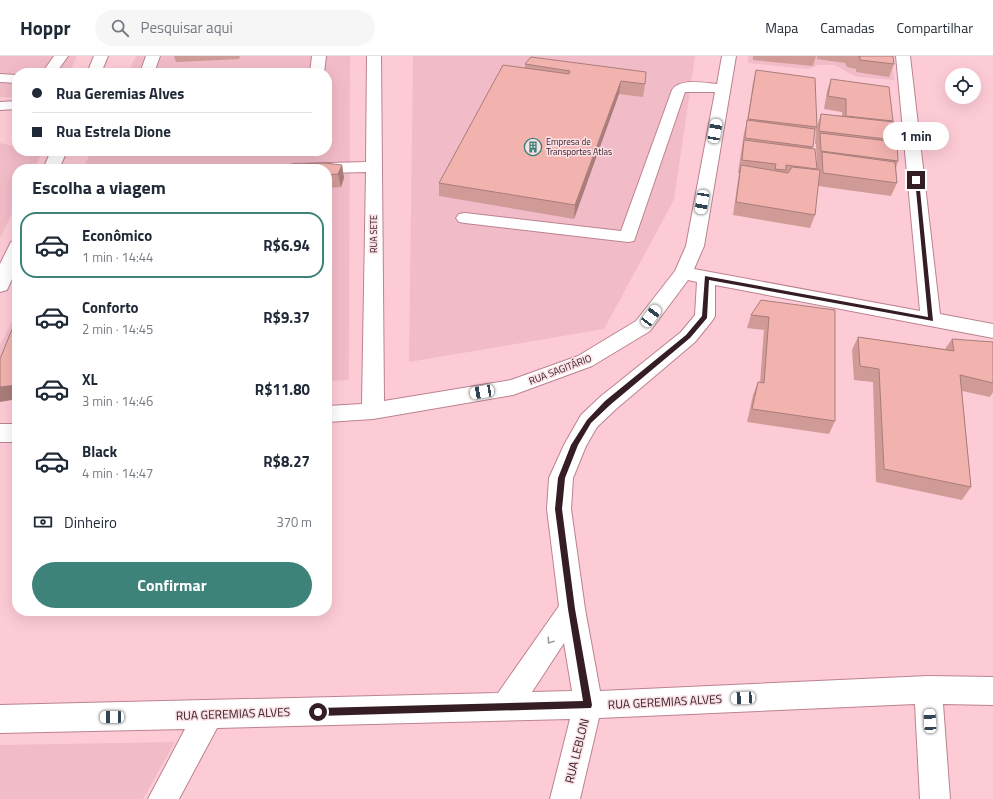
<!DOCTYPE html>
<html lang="pt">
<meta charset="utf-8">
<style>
:root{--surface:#fff;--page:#f6f6f7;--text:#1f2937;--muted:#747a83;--line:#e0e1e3;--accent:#3d8379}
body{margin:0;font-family:"Titillium Web",sans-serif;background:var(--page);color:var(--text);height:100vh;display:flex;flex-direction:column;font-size:15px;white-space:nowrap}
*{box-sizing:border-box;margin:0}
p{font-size:13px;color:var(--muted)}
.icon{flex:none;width:22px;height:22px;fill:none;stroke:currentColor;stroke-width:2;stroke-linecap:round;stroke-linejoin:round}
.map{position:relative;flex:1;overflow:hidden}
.panel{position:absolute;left:12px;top:108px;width:320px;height:452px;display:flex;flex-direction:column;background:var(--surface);border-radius:16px;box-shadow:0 4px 16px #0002}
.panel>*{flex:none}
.guide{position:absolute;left:12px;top:12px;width:320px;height:88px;border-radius:16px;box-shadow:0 4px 16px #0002;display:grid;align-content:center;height:88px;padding:0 20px;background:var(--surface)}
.buttons{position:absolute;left:945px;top:12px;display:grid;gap:8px}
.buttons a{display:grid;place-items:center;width:36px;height:36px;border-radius:50%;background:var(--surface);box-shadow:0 4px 16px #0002;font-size:20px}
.end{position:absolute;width:18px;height:18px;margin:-9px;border:5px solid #341d23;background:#fff;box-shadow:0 0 0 2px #fff}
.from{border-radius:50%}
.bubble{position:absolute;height:28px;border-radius:14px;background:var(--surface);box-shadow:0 4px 16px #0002;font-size:13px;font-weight:700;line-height:28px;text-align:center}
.car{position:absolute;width:12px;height:24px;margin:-12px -6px;border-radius:5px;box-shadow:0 0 3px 1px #0007;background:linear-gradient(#fff 24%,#345 0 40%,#fff 0 76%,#345 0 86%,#fff 0)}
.guide b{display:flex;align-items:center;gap:14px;height:38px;font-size:15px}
.guide b+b{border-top:1px solid var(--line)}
.guide i{width:10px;height:10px;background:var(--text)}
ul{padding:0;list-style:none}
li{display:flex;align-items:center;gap:12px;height:66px;margin:0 8px 6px;padding:0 12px;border:2px solid transparent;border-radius:16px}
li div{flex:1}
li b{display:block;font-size:15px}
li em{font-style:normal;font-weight:700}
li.selected{border-color:var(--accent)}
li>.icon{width:36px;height:36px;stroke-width:1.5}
h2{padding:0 20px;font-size:18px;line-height:48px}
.pay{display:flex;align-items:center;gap:10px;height:44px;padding:0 20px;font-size:15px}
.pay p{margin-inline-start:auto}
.primary-button{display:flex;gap:8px;margin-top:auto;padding:8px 20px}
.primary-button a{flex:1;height:46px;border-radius:24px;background:var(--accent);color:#fff;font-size:16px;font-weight:700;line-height:46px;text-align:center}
header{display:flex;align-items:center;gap:24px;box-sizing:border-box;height:56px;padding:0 20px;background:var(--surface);border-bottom:1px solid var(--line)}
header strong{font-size:19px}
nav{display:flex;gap:22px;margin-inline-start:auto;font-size:14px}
.search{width:280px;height:36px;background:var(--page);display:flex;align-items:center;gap:10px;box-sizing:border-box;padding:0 14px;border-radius:22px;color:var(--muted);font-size:15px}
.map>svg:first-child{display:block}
</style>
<header>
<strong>Hoppr</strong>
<div class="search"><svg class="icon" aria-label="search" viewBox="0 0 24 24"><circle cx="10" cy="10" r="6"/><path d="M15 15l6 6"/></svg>Pesquisar aqui</div>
<nav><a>Mapa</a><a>Camadas</a><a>Compartilhar</a></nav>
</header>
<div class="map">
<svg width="993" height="743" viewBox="0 0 993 743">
<rect width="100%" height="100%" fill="#fdcbd6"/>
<!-- built -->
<g fill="#f2bbc8">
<path d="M0,0H77L69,17H17V41H0Z"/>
<path d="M136,0H350L349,324L327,325V113H83L91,95H327V17H128Z"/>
<path d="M413,0H695L674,144L604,273L409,306Z"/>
<path d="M748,0H891L894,24L857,21L834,9H818L809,13L748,7Z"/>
<path d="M0,87L17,91V95L42,97L34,113H17V147L0,182Z"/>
<path d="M17,254V344L0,345V290Z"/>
<path d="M175,686L143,743H0V689Z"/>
</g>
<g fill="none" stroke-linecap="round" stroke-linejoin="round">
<defs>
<g id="minor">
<path d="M54,0H68L56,17H42Z"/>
<path d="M94,0H108L101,17H87Z"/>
<path d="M146,0H160L154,17H140Z"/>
<path d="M312,0H326L324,17H310Z"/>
<path d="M367,0H381L384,345L511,324L578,300L636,265L675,215L686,190L715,36H685L634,185L628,186L465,167L459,166L456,162L459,158L465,157L621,175L672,34C680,22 704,27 717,28L722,0H736L704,190L694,213L920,255L896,0H910L940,258L993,268V282L715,229V260L712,265L695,286L616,353L597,371L586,390L573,422L571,453L585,553L600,635L928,620L993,621V649L943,648L950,743H920L915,648L599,662L580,743H550L570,663L217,672L179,743H148L185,673L0,677V649L498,637L559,550L547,453L549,422L564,389L581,359L600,341L681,276L695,259L697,226L688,224L650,275L592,310L513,339L373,363L327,366V350L362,348L366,116L327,117V113H286L288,110L294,108L366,106ZM564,587L572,635L532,636Z"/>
<path d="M0,18L17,19V27L0,26Z"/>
<path d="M17,45V53L0,54V46Z"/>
<path d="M51,95H67L59,113H43Z"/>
<path d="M17,184V212L7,234L0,236V208L11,186Z"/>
<rect x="0" y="368" width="17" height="18"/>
</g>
</defs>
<!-- minor casing -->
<use href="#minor" stroke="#bc8290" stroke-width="2"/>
<!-- minor -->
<use href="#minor" fill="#fff" fill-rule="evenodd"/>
</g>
<!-- wall -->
<g fill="#d09a96" fill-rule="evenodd">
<path d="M174,0H240L239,3L176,6Z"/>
<path d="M753,0H816L813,10L753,4Z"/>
<path d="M817,0H893L894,8L889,21L856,16V13L847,11L845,7L817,3Z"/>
<path d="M531,1L645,28L643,41L619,38L574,163L439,140V127L525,12V8Z"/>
<path d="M756,14L817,70L821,58L842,60V56L824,53L827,35L831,23L893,65L892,66L894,84L893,86L898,105L896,112L897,127L891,140L818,130V128L815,159L810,172L733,159L739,117H738L744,77L747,66L753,27ZM816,72L815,88H816V90L817,108L812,93L814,78Z"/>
<path d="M342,109L344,122L341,131L327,132V113Z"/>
<path d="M761,244L835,365L829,378L747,366L753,339L758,326L760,327L764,274L747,272L751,259Z"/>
<path d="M858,281L945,293L952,283L993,286V336L990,341L962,335L971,431L962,444L876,426L873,326L854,324L852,294Z"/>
</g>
<!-- shaded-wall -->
<g fill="#a97d7a">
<path d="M621,25L619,38L574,163L575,149Z"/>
<path d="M342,109L344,122L341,131L338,118Z"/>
<path d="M17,329V343L0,346V331Z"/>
</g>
<!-- building -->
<g fill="#f2b3af" stroke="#a97d7a">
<path d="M858,0H893L894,8L860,4V0Z"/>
<path d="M531,1L646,16L645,28L621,25L575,149L439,127L503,9L569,18L570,15L525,8Z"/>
<path d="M756,14L815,22L817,71L748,63Z"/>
<path d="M831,23L889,31L893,65L846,60V43L828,40Z"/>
<path d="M821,58L894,66V84L819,75Z"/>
<path d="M747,64L815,73L813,91L745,82Z"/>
<path d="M820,77L897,86L898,105L821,95Z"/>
<path d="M744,84L815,93L817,113L786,109V114L775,113L776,108L742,104Z"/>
<path d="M822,96L895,106L897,127L823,117Z"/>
<path d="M325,107L342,109L338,118L327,119V113H254L255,110Z"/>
<path d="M741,109L788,117L792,111L820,114L815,159L736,146Z"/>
<path d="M761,244L835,254V365L752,353L758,326L764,327L769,261L751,259Z"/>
<path d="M17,261V329L0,331V303Z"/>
<path d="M858,281L954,295L952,283L993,286V327L960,319L971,431L884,413L879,313L860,310Z"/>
</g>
<!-- one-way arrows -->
<defs><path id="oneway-chevron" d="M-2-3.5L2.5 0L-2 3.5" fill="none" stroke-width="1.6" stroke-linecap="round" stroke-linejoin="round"/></defs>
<use stroke="#a4999c" href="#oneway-chevron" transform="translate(550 585) rotate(124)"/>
<!-- route -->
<path fill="#341d23" d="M915,123L919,124L933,265L709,224L707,262L690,282L610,349L591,367L578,389L565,422L562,453L575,553L592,649L591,652L318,660L315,659L313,656L315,653L318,652L583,645L568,553L555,453L558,422L571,389L587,364L605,345L686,279L702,260L705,220L928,261Z"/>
<!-- icons -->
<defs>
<symbol id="building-ring" viewBox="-11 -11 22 22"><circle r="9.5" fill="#fae0e5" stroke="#3d8379" stroke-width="1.5"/><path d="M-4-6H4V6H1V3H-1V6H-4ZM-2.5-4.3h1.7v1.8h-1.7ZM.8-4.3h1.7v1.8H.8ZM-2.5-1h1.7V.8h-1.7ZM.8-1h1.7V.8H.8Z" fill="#3d8379"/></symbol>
</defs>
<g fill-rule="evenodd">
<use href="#building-ring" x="523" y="81" width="20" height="20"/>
</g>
<g text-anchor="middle" stroke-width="3" stroke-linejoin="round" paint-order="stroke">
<!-- far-poi labels -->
<g font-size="9" fill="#341d23" stroke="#fae0e5" text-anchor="start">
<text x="546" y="89">Empresa de<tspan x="546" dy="10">Transportes Atlas</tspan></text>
</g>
<!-- far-street labels -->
<g font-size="9" fill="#341d23" stroke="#fae0e5">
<text transform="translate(374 178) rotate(-90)" y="3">RUA SETE</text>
</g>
<!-- street labels -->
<g font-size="10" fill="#341d23" stroke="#fae0e5">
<text transform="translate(560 313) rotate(-21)" y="4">RUA SAGITÁRIO</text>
</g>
<!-- near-street labels -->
<g font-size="12" fill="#341d23" stroke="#fae0e5">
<text transform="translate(665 646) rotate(-3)" y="4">RUA GEREMIAS ALVES</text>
<text transform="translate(233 658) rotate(-2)" y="4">RUA GEREMIAS ALVES</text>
<text transform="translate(577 695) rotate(-76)" y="4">RUA LEBLON</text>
</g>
</g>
</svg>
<div class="buttons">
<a><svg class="icon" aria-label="locate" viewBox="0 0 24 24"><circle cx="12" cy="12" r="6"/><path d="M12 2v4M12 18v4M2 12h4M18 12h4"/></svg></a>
</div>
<i class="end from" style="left:318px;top:656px"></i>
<i class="end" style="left:916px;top:124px"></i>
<div class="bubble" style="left:883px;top:66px;width:66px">1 min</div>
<i class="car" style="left:715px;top:75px;rotate:10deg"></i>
<i class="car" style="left:702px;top:146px;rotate:190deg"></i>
<i class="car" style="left:651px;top:260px;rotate:37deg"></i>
<i class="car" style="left:482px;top:336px;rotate:260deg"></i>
<i class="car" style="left:743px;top:642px;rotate:267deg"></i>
<i class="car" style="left:112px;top:661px;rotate:269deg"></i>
<i class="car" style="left:930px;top:665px;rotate:357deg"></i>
<div class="guide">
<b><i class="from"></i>Rua Geremias Alves</b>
<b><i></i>Rua Estrela Dione</b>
</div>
<section class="panel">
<h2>Escolha a viagem</h2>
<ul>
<li class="selected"><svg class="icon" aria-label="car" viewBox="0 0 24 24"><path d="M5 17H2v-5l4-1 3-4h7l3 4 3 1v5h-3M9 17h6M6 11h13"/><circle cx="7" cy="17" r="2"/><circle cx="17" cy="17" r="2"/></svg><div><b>Econômico</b><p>1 min · 14:44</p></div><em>R$6.94</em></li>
<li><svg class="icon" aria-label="car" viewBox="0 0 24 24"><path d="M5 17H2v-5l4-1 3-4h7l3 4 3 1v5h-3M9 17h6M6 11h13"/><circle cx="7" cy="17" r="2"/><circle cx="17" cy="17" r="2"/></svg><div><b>Conforto</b><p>2 min · 14:45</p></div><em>R$9.37</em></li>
<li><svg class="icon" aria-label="car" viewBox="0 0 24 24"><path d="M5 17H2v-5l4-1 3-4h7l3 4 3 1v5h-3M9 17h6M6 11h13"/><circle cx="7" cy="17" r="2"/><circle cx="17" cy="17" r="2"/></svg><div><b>XL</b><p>3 min · 14:46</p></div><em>R$11.80</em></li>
<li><svg class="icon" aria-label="car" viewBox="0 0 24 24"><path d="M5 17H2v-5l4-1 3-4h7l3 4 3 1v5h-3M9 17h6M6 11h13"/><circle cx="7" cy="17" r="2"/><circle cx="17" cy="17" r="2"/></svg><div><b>Black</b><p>4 min · 14:47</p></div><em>R$8.27</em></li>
</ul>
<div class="pay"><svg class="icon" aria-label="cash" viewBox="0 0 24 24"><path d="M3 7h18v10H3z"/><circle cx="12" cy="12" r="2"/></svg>Dinheiro<p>370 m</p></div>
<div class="primary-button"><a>Confirmar</a></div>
</section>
</div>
